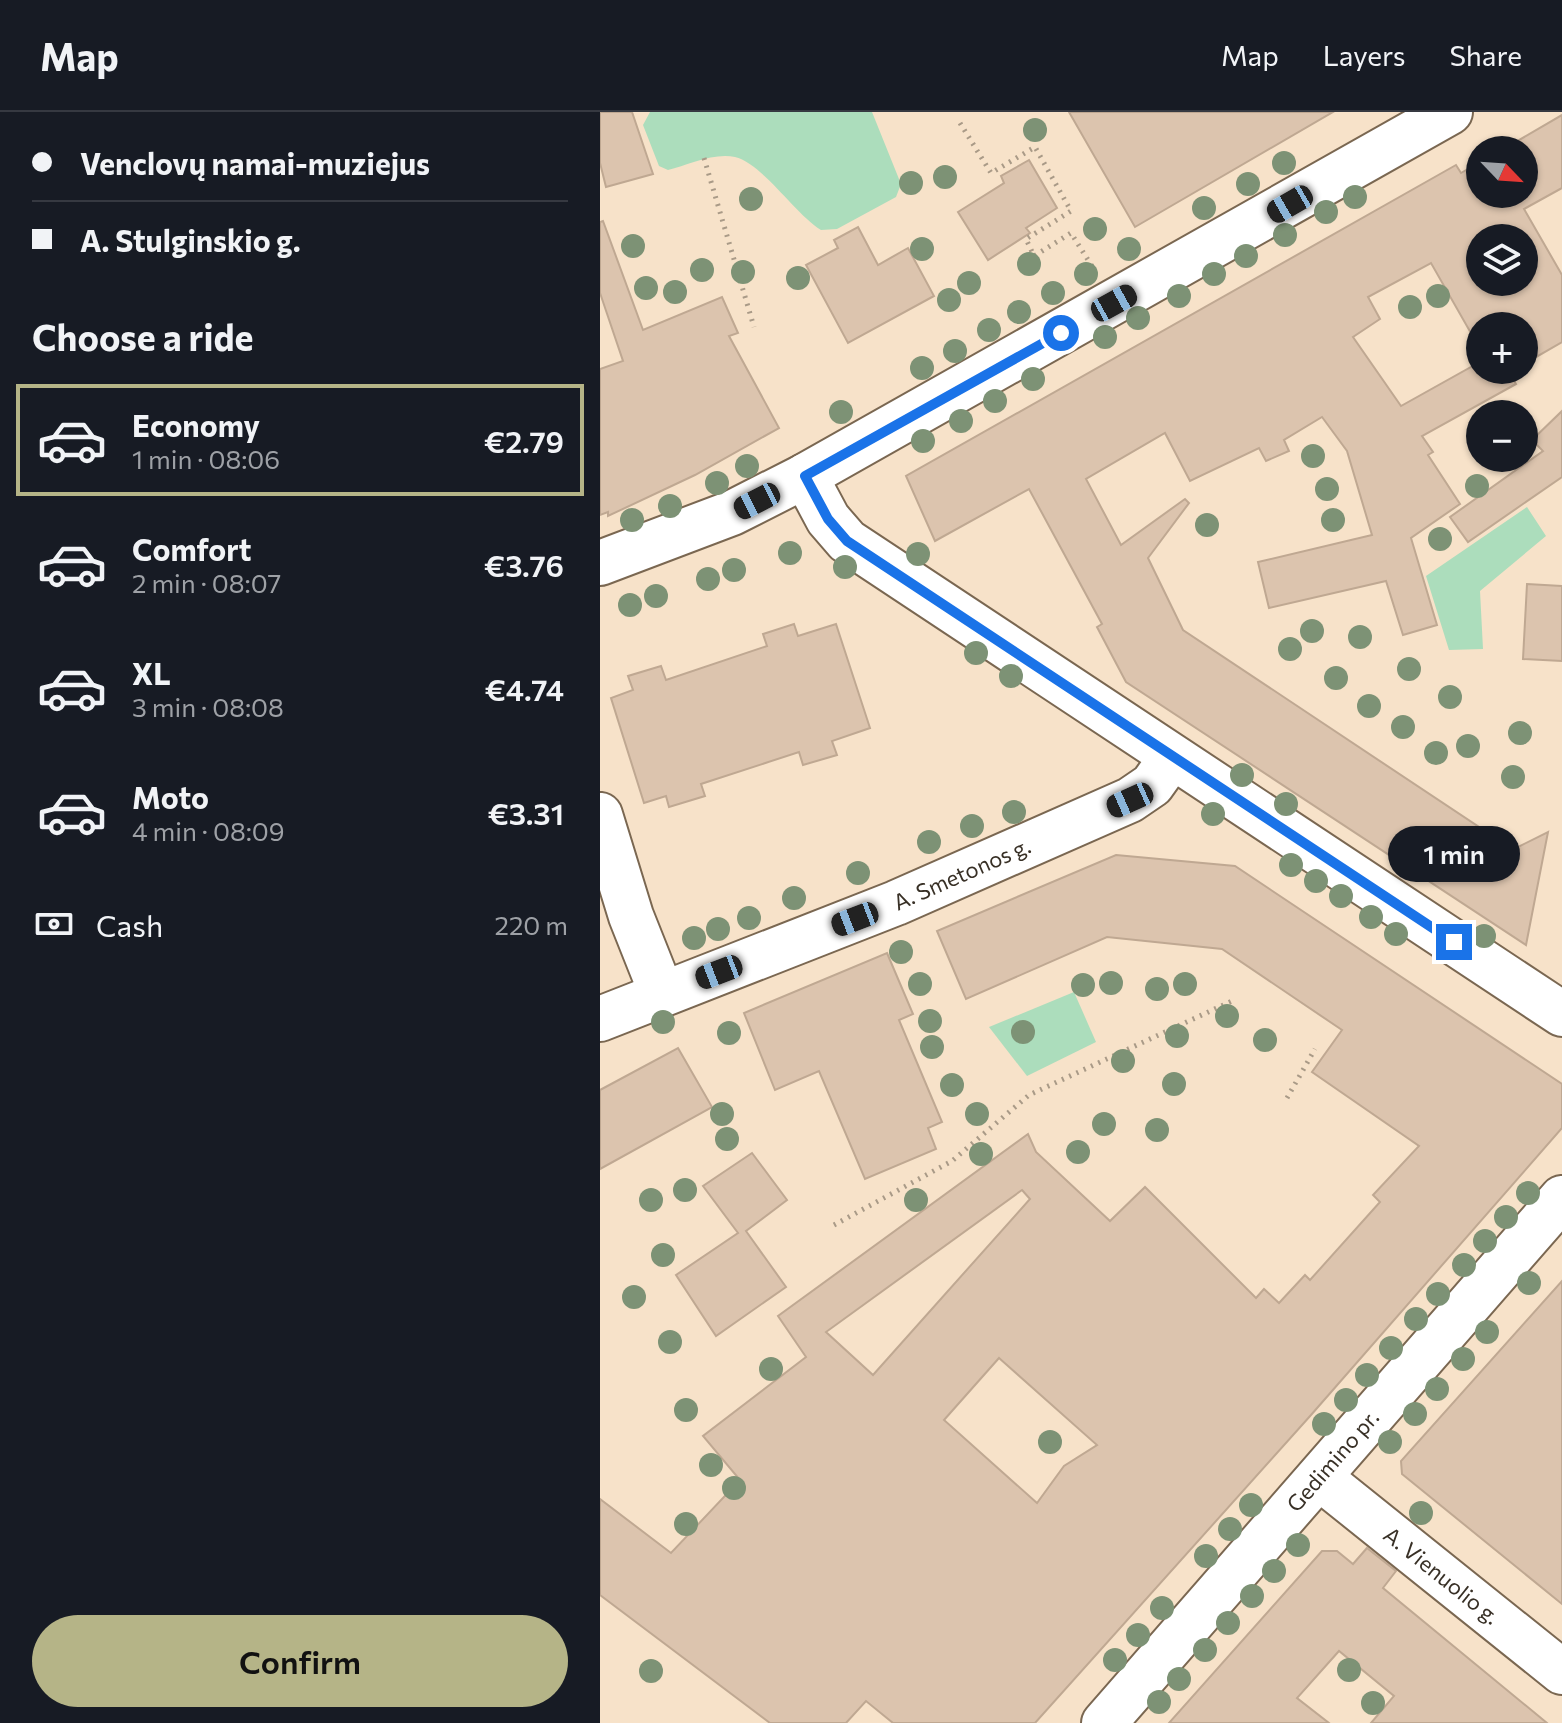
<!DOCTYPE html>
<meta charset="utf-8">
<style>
:root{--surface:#171b24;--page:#20242c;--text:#f1f3f6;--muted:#9ea1a6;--line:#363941;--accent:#b5b487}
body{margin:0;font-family:Commissioner,sans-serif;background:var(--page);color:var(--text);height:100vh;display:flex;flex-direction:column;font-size:30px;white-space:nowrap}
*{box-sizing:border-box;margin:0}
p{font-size:26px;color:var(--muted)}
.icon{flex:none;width:44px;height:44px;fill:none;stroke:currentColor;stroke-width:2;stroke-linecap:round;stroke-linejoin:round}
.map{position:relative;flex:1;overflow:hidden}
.sheet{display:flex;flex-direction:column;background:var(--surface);width:600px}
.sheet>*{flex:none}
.guide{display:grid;align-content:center;height:176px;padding:0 32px;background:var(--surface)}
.needle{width:52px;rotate:115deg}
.buttons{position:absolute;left:866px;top:24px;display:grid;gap:16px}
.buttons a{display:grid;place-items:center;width:72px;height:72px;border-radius:50%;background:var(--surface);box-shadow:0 2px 6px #0004;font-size:40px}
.end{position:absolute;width:36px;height:36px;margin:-18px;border:10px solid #1a73e8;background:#fff;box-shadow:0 0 0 4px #fff}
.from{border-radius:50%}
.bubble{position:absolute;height:56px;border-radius:28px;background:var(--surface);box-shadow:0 2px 6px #0004;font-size:26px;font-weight:600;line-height:56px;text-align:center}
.car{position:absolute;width:24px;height:48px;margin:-24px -12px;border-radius:10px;box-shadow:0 0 6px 2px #0007;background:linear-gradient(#222 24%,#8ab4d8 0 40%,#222 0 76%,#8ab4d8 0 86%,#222 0)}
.guide b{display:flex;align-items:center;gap:28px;height:76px;font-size:30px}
.guide b+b{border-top:2px solid var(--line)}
.guide i{width:20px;height:20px;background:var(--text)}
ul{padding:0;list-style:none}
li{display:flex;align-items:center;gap:24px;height:112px;margin:0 16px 12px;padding:0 16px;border:4px solid transparent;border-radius:0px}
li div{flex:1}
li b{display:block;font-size:30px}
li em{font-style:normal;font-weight:600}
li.selected{border-color:var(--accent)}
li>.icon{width:72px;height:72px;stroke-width:1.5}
h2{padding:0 32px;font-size:36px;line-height:96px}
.pay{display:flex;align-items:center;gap:20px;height:88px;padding:0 32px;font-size:30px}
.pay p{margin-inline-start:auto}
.action{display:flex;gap:16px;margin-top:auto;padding:16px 32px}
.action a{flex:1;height:92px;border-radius:48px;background:var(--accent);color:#111;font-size:32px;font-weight:600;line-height:92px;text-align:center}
header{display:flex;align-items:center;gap:48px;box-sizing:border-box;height:112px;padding:0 40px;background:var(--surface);border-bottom:2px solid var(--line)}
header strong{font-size:38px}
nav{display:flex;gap:44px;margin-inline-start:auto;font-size:28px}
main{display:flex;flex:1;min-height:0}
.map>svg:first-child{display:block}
</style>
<header>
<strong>Map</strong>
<nav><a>Map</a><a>Layers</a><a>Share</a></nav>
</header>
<main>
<section class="sheet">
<div class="guide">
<b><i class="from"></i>Venclovų namai-muziejus</b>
<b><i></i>A. Stulginskio g.</b>
</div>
<h2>Choose a ride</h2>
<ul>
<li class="selected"><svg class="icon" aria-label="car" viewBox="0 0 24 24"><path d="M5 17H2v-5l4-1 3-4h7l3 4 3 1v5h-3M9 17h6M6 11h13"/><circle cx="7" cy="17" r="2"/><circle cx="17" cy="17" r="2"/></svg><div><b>Economy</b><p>1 min · 08:06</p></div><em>€2.79</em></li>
<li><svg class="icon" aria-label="car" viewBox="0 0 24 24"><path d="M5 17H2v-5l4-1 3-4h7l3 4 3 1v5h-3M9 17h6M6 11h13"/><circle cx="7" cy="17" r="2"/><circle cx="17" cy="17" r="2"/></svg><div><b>Comfort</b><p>2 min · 08:07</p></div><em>€3.76</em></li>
<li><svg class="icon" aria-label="car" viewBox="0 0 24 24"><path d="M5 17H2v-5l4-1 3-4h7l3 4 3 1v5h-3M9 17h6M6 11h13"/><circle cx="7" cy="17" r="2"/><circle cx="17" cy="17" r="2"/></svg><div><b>XL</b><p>3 min · 08:08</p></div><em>€4.74</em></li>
<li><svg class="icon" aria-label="car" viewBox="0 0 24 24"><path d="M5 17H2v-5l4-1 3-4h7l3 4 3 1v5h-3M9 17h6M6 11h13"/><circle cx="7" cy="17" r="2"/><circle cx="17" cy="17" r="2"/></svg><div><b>Moto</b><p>4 min · 08:09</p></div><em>€3.31</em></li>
</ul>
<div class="pay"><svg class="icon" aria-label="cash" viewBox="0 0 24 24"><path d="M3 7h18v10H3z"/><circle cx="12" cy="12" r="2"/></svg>Cash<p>220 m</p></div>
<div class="action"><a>Confirm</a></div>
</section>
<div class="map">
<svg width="962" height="1611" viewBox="0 0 962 1611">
<rect width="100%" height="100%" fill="#f7e2c9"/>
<!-- green -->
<g fill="#acddbc">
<path d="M50,0H272L301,72L296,85L237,117L221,118C194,101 163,52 135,45C115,40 87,53 68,58L59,54L43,13Z"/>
<path d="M927,395L946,424L880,479L883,537L849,538L826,464Z"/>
<path d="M474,880L496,930L427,964L389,915Z"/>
</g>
<!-- building -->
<g fill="#dcc4ae" stroke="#bfa892" stroke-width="2" fill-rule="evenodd">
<path d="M0,0H32L53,62L6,75L0,51Z"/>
<path d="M469,0H733L535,115Z"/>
<path d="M962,3V76L924,97L962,163V230L924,252V214H880V237L831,151L768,185L780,207L753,225L801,294L880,250V258H913L909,260L916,272L822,324L833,340L828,343L860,392L811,426L837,513L803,523L786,469L669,496L658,450L772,423L747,339L722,305L684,328L689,339L666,349L659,336L590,369L565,321L486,367L521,433L585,387L589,391L548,446L583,518L879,715L878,718L910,739L948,720L926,833L526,570L497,515L502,512L429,377L335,429L306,364L856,53L861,61L880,50V82H924V38H902ZM880,126H924V170H880Z"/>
<path d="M429,48L457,96L426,116L430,121L388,148L358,100L404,71L401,64Z"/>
<path d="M3,109L43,218L122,185L138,221L129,224L179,316L95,363L8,404V400L0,403V257L23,249L0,181V110Z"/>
<path d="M258,115L278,153L308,136L334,184L248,231L206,153L238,136L234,128Z"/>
<path d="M962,299V365L868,430L850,405L943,339L932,328Z"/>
<path d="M927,472L962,474V549L923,547Z"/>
<path d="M194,512L198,524L236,512L270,616L232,629L237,643L203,653L199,640L101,672L105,684L69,695L66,684L44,691L11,586L33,578L28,564L61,554L66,568L167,534L163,522Z"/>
<path d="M516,743L635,754L962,972V1016L711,1303L435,1611H293L266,1589L246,1611H170L0,1483V1387L71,1441L140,1368L103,1324L206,1245L178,1204L428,1022L436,1040L510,1109L545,1075L656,1186L664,1177L679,1191L705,1163L710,1168L780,1090L773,1083L819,1034L712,960L742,918L622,837L507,825L366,887L337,819ZM422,1078L430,1087L273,1263L226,1220ZM399,1246L497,1333L464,1354L437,1391L344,1308Z"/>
<path d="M287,841L313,902L299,908L342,1010L328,1016L336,1037L265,1067L219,959L175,978L144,901Z"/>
<path d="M78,936L112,995L0,1057V978Z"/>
<path d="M152,1041L187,1088L146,1119L186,1175L116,1224L76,1163L138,1121L103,1074Z"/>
<path d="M962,1169V1492L802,1362L801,1349Z"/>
<path d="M767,1436L796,1459L783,1476L947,1611H771L794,1584L739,1539L697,1586L729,1611H569L722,1439H737L753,1452Z"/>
</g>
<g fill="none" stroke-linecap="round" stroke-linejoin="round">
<defs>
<g id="minor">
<path d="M0,703L31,804L62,882"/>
<path id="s1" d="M0,907L296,791L530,688L552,673L572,645"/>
<path id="s2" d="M720,1366L962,1560"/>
</g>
<g id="major">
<path d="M205,364L228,407L247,429L962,902"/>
<path d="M0,451L132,401L205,364L850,0"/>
<path id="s3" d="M504,1611L962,1086"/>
</g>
</defs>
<!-- minor casing -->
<use href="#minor" stroke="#7a6751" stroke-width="48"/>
<!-- major casing -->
<use href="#major" stroke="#7a6751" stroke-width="48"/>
<!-- path -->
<g stroke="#a99a87" stroke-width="5" stroke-dasharray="2 6" stroke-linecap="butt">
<path d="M360,11L391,61L435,35L471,99L426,127L434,144L471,121L495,159"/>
<path d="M104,46L154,215"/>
<path d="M687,986L715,937"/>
<path d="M234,1113L352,1049L429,983L632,889"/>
</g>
<!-- minor -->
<use href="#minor" stroke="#fff" stroke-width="44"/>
<!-- major -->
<use href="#major" stroke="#fff" stroke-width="44"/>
</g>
<!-- trees -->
<g fill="#7d9275">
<circle cx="435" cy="18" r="12"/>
<circle cx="684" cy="51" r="12"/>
<circle cx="345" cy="65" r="12"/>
<circle cx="311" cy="71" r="12"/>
<circle cx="648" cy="72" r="12"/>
<circle cx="755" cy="85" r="12"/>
<circle cx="151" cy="87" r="12"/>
<circle cx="604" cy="96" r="12"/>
<circle cx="726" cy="100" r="12"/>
<circle cx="495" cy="117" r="12"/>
<circle cx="685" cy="123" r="12"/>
<circle cx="33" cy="134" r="12"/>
<circle cx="322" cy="137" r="12"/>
<circle cx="529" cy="137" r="12"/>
<circle cx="646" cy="144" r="12"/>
<circle cx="429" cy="152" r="12"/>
<circle cx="102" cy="158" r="12"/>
<circle cx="143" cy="160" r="12"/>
<circle cx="486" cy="162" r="12"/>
<circle cx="614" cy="162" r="12"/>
<circle cx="198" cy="166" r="12"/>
<circle cx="369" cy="171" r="12"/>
<circle cx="46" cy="176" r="12"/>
<circle cx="75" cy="180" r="12"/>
<circle cx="453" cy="181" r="12"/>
<circle cx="579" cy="184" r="12"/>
<circle cx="838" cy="184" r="12"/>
<circle cx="349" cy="188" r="12"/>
<circle cx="810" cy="195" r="12"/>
<circle cx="419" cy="200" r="12"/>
<circle cx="538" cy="206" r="12"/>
<circle cx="389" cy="218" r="12"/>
<circle cx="505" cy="225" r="12"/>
<circle cx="355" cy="239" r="12"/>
<circle cx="322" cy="256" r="12"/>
<circle cx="433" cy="267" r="12"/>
<circle cx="395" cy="289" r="12"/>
<circle cx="241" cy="300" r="12"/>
<circle cx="361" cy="309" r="12"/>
<circle cx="323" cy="329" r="12"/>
<circle cx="713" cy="344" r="12"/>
<circle cx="147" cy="354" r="12"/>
<circle cx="117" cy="371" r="12"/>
<circle cx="877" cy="374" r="12"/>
<circle cx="727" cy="377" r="12"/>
<circle cx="70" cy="394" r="12"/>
<circle cx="32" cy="408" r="12"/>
<circle cx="733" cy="408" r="12"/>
<circle cx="607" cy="413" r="12"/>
<circle cx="840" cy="427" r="12"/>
<circle cx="190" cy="441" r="12"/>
<circle cx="318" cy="442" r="12"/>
<circle cx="245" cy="455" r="12"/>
<circle cx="134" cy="458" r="12"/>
<circle cx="108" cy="467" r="12"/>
<circle cx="56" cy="484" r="12"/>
<circle cx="30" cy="493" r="12"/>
<circle cx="712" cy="519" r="12"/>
<circle cx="760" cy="525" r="12"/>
<circle cx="690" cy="537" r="12"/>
<circle cx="376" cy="541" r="12"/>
<circle cx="809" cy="557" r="12"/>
<circle cx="411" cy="564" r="12"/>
<circle cx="736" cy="566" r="12"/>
<circle cx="850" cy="585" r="12"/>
<circle cx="769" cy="594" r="12"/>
<circle cx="803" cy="615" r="12"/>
<circle cx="920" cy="621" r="12"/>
<circle cx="868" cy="634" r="12"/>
<circle cx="836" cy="641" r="12"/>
<circle cx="642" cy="663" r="12"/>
<circle cx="913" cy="665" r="12"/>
<circle cx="686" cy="692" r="12"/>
<circle cx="414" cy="700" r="12"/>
<circle cx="613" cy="702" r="12"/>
<circle cx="372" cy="714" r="12"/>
<circle cx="329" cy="730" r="12"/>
<circle cx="691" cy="753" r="12"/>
<circle cx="258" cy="761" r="12"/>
<circle cx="716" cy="769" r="12"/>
<circle cx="741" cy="784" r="12"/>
<circle cx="194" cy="786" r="12"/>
<circle cx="771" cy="805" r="12"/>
<circle cx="149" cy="806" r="12"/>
<circle cx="118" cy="817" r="12"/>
<circle cx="796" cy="822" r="12"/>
<circle cx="884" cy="824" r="12"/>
<circle cx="94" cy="826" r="12"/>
<circle cx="301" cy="840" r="12"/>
<circle cx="511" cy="871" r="12"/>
<circle cx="320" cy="872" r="12"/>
<circle cx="585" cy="872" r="12"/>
<circle cx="483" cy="873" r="12"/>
<circle cx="557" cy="877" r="12"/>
<circle cx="627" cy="904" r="12"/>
<circle cx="330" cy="909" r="12"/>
<circle cx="63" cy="910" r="12"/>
<circle cx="423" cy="920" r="12"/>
<circle cx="129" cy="921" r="12"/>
<circle cx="577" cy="924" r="12"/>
<circle cx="665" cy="928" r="12"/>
<circle cx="332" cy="935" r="12"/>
<circle cx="523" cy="949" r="12"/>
<circle cx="574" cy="972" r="12"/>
<circle cx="352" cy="973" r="12"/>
<circle cx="122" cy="1002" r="12"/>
<circle cx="377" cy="1002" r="12"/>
<circle cx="504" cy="1012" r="12"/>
<circle cx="557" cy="1018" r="12"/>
<circle cx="127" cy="1027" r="12"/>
<circle cx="478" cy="1040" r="12"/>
<circle cx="381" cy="1042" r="12"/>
<circle cx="85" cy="1078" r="12"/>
<circle cx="928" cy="1081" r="12"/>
<circle cx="51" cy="1088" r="12"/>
<circle cx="316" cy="1088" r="12"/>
<circle cx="906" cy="1105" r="12"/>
<circle cx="885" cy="1129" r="12"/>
<circle cx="63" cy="1143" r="12"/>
<circle cx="864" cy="1153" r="12"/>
<circle cx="929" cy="1171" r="12"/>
<circle cx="838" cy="1182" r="12"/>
<circle cx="34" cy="1185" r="12"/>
<circle cx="816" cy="1207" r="12"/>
<circle cx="887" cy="1220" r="12"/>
<circle cx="70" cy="1230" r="12"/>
<circle cx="791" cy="1236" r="12"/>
<circle cx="863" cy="1247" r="12"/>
<circle cx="171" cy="1257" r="12"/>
<circle cx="767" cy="1263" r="12"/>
<circle cx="837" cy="1277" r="12"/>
<circle cx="746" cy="1288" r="12"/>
<circle cx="86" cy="1298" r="12"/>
<circle cx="815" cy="1302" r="12"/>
<circle cx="724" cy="1312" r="12"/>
<circle cx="450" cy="1330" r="12"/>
<circle cx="790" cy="1330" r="12"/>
<circle cx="111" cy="1353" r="12"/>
<circle cx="134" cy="1376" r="12"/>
<circle cx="651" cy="1393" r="12"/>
<circle cx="821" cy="1401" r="12"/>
<circle cx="86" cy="1412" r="12"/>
<circle cx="630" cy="1417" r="12"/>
<circle cx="698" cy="1433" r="12"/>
<circle cx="606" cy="1444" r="12"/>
<circle cx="674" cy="1459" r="12"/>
<circle cx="652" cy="1484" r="12"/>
<circle cx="562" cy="1496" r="12"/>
<circle cx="628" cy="1511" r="12"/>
<circle cx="538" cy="1523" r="12"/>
<circle cx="605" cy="1538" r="12"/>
<circle cx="515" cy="1548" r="12"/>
<circle cx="749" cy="1558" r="12"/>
<circle cx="51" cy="1559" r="12"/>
<circle cx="579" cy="1567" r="12"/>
<circle cx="559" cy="1590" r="12"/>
<circle cx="773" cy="1591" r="12"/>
</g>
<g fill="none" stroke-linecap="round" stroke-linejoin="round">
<!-- route -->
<path stroke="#1a73e8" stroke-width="10" d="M461,221L205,364L228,407L247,429L854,830"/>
</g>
<g text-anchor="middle" stroke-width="8" stroke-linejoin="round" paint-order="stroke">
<!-- street labels -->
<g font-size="22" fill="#383026" stroke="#f7e2c9">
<text dy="8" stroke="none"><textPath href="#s1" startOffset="390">A. Smetonos g.</textPath></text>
<text dy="8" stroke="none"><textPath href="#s3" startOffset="348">Gedimino pr.</textPath></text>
<text dy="8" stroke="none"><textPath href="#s2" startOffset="156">A. Vienuolio g.</textPath></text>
</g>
</g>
</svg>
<div class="buttons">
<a><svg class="needle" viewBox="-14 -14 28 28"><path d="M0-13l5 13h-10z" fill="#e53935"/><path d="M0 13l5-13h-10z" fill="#9ea1a6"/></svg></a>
<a><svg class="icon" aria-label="layers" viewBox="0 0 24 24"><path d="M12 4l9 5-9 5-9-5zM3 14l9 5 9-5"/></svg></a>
<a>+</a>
<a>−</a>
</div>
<i class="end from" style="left:461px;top:221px"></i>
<i class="end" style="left:854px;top:830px"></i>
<div class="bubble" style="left:788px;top:714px;width:132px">1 min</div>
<i class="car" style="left:690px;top:92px;rotate:240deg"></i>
<i class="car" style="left:514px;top:191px;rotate:61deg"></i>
<i class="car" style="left:157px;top:389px;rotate:243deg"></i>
<i class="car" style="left:530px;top:688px;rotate:246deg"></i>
<i class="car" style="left:255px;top:807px;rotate:249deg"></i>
<i class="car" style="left:119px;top:860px;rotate:249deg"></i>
</div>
</main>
